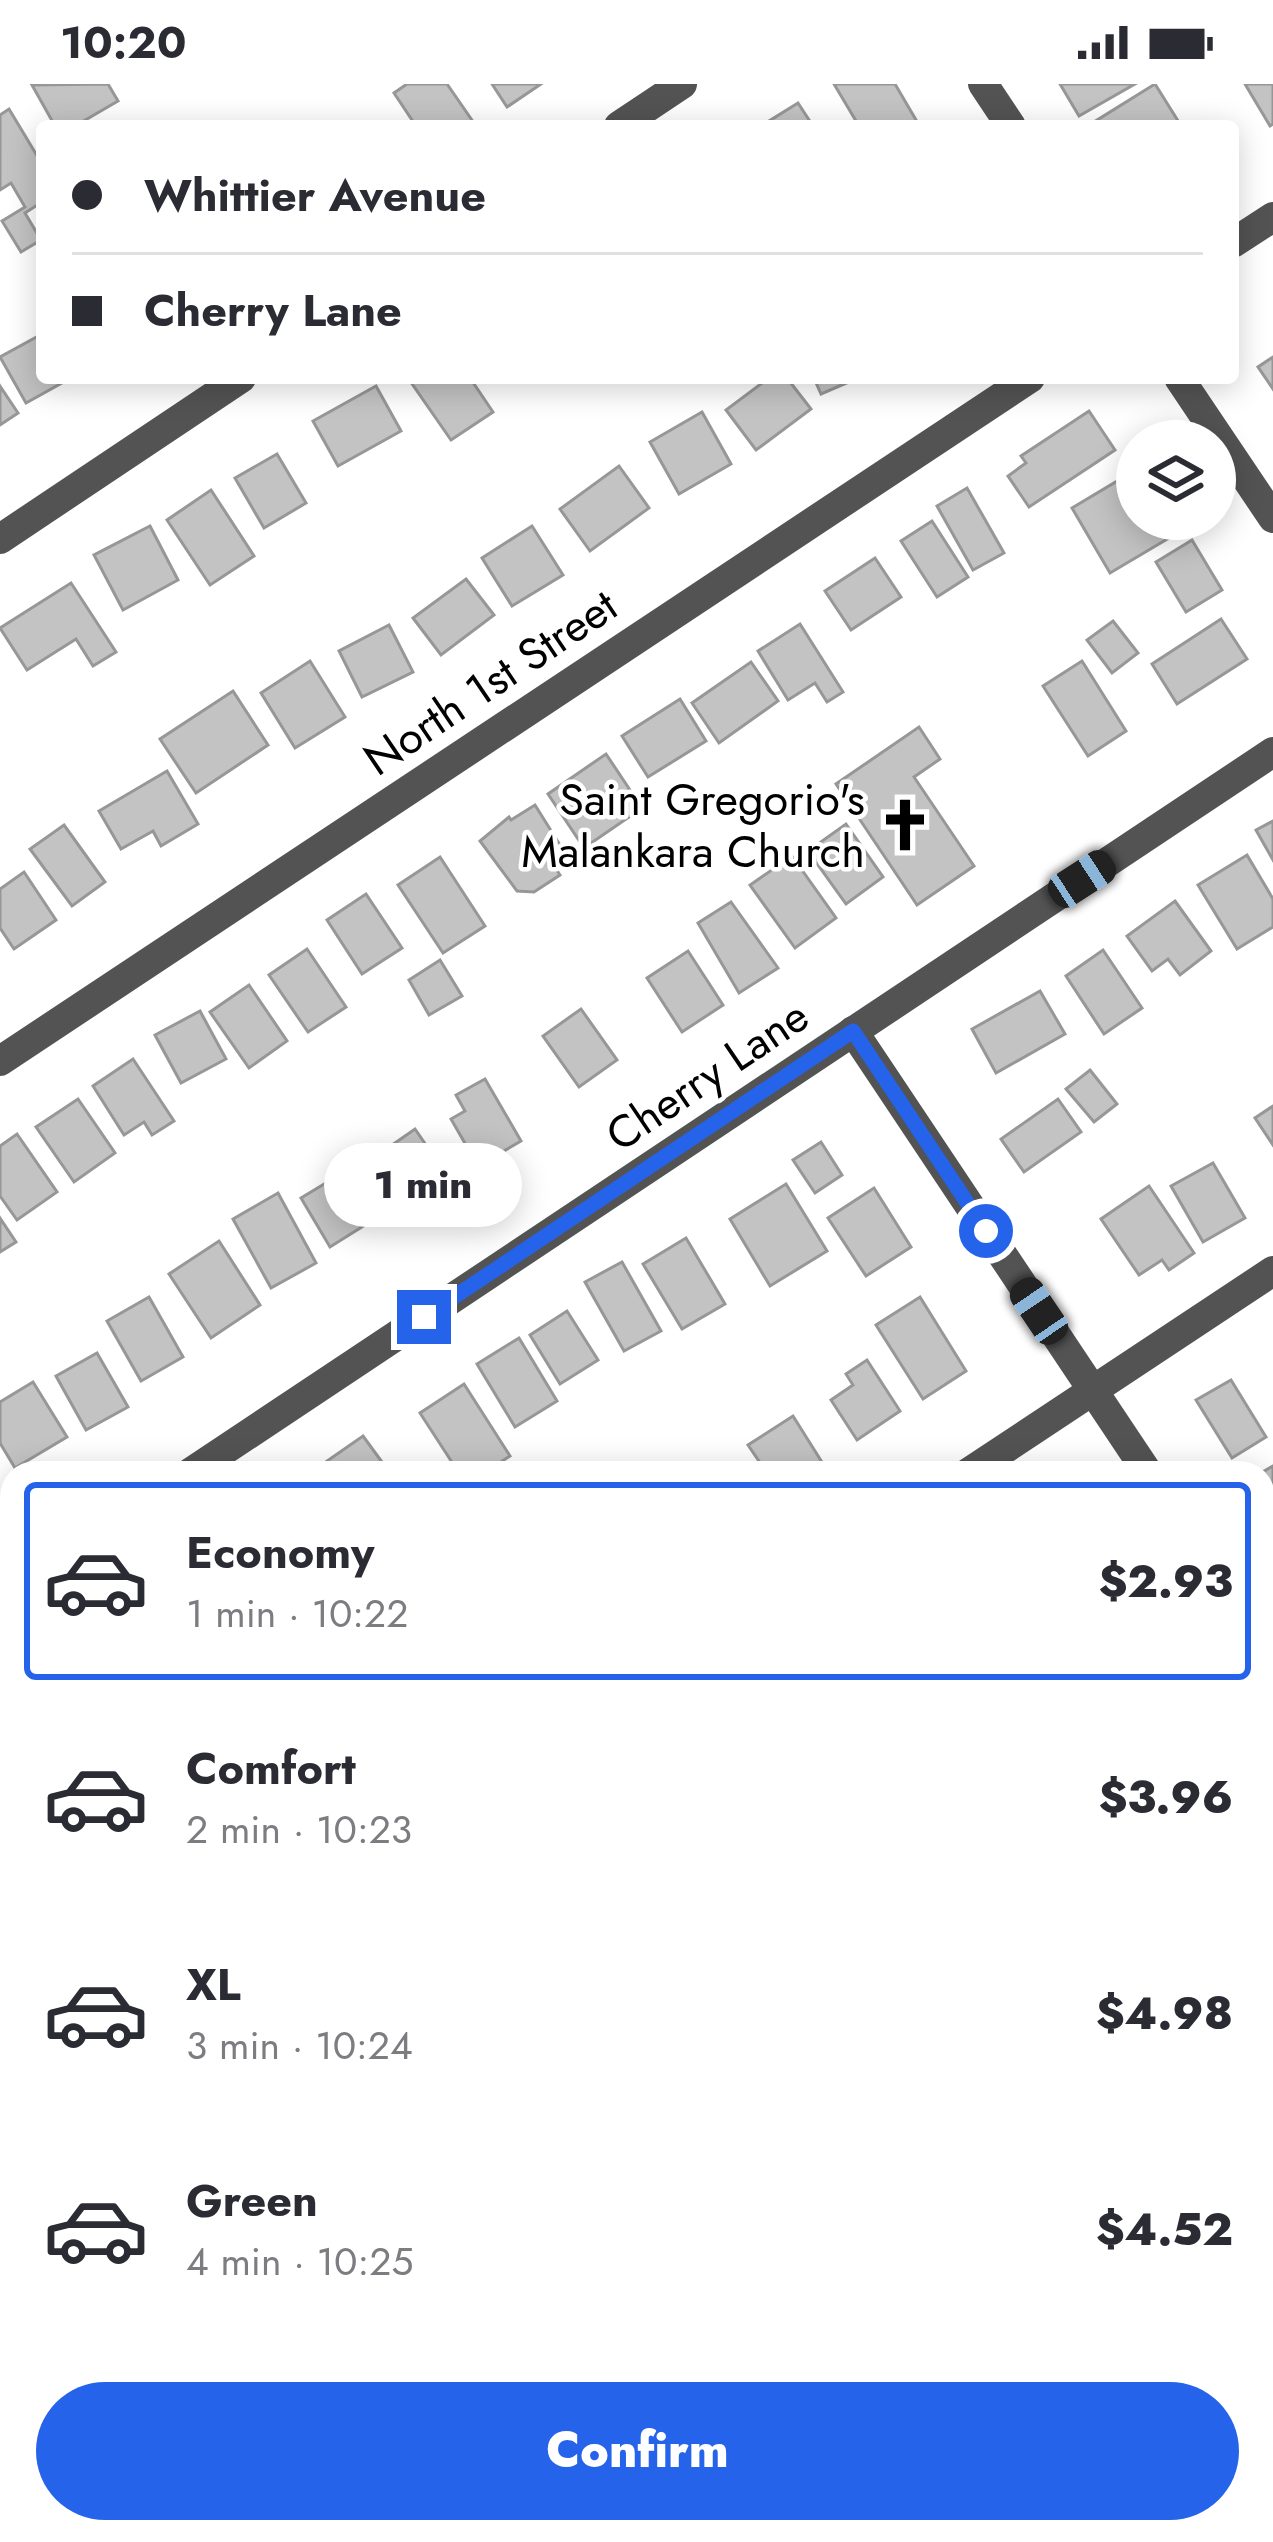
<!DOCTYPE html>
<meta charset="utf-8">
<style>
:root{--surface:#fff;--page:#f7f7f7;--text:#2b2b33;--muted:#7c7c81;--line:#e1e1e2;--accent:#2563eb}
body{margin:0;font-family:Jost,sans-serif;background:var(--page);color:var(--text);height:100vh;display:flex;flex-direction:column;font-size:45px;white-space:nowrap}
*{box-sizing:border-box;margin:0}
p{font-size:39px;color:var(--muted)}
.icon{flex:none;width:66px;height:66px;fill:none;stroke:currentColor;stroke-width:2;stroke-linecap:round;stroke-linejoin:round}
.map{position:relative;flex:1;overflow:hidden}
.panel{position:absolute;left:0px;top:1377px;width:1275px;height:1083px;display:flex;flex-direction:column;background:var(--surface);border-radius:36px 36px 0 0;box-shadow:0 6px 30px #0003}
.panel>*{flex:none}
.hud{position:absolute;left:36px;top:36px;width:1203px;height:264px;border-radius:12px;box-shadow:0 6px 30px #0003;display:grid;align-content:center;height:264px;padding:0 36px;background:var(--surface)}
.fabs{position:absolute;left:1116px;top:336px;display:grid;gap:24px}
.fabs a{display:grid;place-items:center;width:120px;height:120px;border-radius:50%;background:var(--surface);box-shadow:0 6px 30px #0003;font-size:60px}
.end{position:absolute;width:54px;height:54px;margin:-27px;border:15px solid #2563eb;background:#fff;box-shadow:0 0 0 6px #fff}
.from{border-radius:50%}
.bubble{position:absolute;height:84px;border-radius:42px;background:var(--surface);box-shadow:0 6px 30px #0003;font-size:39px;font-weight:800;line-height:84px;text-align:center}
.car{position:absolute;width:36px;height:72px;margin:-36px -18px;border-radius:15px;box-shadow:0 0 9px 3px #0007;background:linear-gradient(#222 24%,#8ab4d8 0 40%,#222 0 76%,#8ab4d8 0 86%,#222 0)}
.hud b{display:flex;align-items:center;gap:42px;height:114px;font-size:45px}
.hud b+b{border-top:3px solid var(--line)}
.hud i{width:30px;height:30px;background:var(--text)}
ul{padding:21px 0 0;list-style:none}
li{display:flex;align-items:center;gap:36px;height:198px;margin:0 24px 18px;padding:0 12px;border:6px solid transparent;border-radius:12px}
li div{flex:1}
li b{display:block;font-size:45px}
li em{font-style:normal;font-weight:800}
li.active{border-color:var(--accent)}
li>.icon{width:108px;height:108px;stroke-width:1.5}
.action{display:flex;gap:24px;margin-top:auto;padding:24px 36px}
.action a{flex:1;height:138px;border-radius:72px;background:var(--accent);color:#fff;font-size:48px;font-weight:800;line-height:138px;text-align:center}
.status{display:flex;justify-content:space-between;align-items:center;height:84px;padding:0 60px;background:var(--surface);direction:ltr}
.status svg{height:33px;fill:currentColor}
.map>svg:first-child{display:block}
</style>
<div class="status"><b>10:20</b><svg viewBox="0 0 49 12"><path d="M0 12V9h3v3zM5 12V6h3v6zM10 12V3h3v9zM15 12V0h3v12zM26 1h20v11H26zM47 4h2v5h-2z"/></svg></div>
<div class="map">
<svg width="1273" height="2458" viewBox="0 0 1273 2458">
<rect width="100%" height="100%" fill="#fff"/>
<!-- green -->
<path fill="#dadada" d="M12,2031V2154L0,2158V2040Z"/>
<!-- building -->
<g fill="#c3c3c3" stroke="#979797" stroke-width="3">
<path d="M108,0L118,17L75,42H55L32,1Z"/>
<path d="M407,0H447L476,42H416L394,9Z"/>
<path d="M492,0H541L507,23Z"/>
<path d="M834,0H895L919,41L859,42Z"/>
<path d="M1060,0H1135L1079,32Z"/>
<path d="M1155,0L1180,40L1097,42L1094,38Z"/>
<path d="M1245,0H1273V40L1270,42Z"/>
<path d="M798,19L813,42H761Z"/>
<path d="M9,25L42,80V118L25,129L41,156L21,168L2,137L25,123L11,99L0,106V31Z"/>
<path d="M42,250V294L69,295L26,319L0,273Z"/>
<path d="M1273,273V305L1258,283Z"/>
<path d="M408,294H470L493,328L451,356Z"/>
<path d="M769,294H787L811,325L756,366L726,326Z"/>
<path d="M814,294H858L821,310Z"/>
<path d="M0,302L18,329L0,341Z"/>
<path d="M376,302L401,347L338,382L313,337Z"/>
<path d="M1089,327L1115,366L1029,423L1008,392L1026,379L1021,372Z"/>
<path d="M702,328L731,380L679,410L650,358Z"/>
<path d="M277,370L306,419L264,444L235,394Z"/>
<path d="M619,382L649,424L590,467L560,425Z"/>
<path d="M1119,396L1137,435H1158L1169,454L1110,489L1072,424Z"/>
<path d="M967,404L1004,469L973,486L937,422Z"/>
<path d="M211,406L254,472L210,501L167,436Z"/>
<path d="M932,437L968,493L937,513L901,457Z"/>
<path d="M150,442L178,496L123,526L94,471Z"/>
<path d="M532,442L563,491L512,522L482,474Z"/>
<path d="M1192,456L1222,506L1186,528L1156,478Z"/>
<path d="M875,474L901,513L851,546L825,507Z"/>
<path d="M466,495L494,531L441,571L413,534Z"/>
<path d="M71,499L116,568L93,582L76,555L27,586L0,544Z"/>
<path d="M1221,535L1247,575L1177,620L1152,580Z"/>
<path d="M1113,537L1138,569L1112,589L1087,556Z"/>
<path d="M800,540L843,608L827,618L815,599L788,616L758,567Z"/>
<path d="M389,541L413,588L362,613L339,567Z"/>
<path d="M310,577L345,633L295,664L261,609Z"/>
<path d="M1082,577L1126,647L1088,672L1043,602Z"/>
<path d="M751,578L778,617L719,659L692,619Z"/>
<path d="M233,607L268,661L196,709L160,655Z"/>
<path d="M680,615L706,657L648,693L622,652Z"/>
<path d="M919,643L940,675L914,693L974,782L917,821L836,700Z"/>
<path d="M606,670L642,724L584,764L548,710Z"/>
<path d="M167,687L198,740L161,762L153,747L121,765L99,727Z"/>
<path d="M535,721L560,761L546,770L560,791L534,808L517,807L480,757L509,733L511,736Z"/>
<path d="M1273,737V776L1256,746Z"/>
<path d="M846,740L883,793L846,820L808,767Z"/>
<path d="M64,741L105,798L72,822L30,765Z"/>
<path d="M1247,771L1273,815V843L1237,865L1198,801Z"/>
<path d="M792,772L836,834L795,864L750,801Z"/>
<path d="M440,773L485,842L443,869L398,801Z"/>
<path d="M24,788L56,836L14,865L0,844V805Z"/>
<path d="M366,810L402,864L362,890L327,836Z"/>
<path d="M1175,817L1211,867L1180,891L1168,875L1152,887L1127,852Z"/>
<path d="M731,818L778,884L739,909L698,839Z"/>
<path d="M307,865L346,923L308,948L269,891Z"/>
<path d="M1103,866L1142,924L1104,950L1066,892Z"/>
<path d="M688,867L723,921L682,948L647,894Z"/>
<path d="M440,876L462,912L429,931L409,896Z"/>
<path d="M249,901L287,957L249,984L210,928Z"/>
<path d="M1040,907L1065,950L996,989L972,945Z"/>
<path d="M581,925L617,976L579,1003L543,952Z"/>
<path d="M200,927L226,975L181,999L155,951Z"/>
<path d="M133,975L174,1037L152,1051L144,1038L124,1051L93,1002Z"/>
<path d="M1090,986L1117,1020L1094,1038L1066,1005Z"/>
<path d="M485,995L521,1057L478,1082L451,1035L465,1027L456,1011Z"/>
<path d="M78,1015L115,1069L74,1098L36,1043Z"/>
<path d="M1058,1015L1081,1048L1024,1088L1001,1055Z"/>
<path d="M1273,1022V1061L1255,1034Z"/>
<path d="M415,1045L444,1087L390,1124L362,1082Z"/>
<path d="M17,1050L57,1108L17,1136L0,1112V1062Z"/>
<path d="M821,1058L842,1091L815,1109L793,1076Z"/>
<path d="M1213,1079L1245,1134L1203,1158L1171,1102Z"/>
<path d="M344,1088L373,1136L330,1163L301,1114Z"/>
<path d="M786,1100L827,1167L770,1202L730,1135Z"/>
<path d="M1149,1102L1194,1169L1169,1186L1162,1176L1139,1191L1101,1135Z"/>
<path d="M874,1104L911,1163L866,1192L828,1134Z"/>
<path d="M278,1109L316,1179L271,1204L233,1135Z"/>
<path d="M0,1134L16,1158L0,1168Z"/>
<path d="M686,1154L725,1220L682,1245L643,1180Z"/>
<path d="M219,1157L260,1221L211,1254L169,1190Z"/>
<path d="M622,1178L661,1247L624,1267L585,1198Z"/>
<path d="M149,1213L183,1273L141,1297L107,1237Z"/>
<path d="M920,1213L966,1287L923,1315L876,1241Z"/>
<path d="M567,1227L598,1276L560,1300L530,1251Z"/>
<path d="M519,1254L557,1317L515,1343L477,1280Z"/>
<path d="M97,1269L128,1323L86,1346L56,1292Z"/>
<path d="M867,1276L900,1327L857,1356L831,1316L853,1301L846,1290Z"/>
<path d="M1231,1296L1266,1353L1232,1374L1196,1316Z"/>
<path d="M33,1298L67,1353L15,1384L0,1359V1318Z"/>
<path d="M464,1300L510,1372L484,1389H459L420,1329Z"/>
<path d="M793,1332L825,1383L815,1389H767L748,1361Z"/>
<path d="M363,1352L390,1389H336L327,1377Z"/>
<path d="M1273,1382V1419L1261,1389Z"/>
<path d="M6,1613L12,1623V1693L5,1698L0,1617Z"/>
<path d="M1273,1815V1862L1263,1865V1818Z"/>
<path d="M0,1865L12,1877L9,1939L0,1930Z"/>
<path d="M1273,1880V1931L1263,1935V1883Z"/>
<path d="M1273,1959V2010L1263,2013V1963Z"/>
<path d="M12,2235V2280L0,2283V2237Z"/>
<path d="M12,2309V2411L0,2385V2314Z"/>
<path d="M1273,2330V2426L1263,2395V2334Z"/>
<path d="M57,2448H99L104,2458H44Z"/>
<path d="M907,2448H957L960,2458H911Z"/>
<path d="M975,2448H1014L1017,2458H978Z"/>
<path d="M1041,2448H1085L1087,2457L1044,2458Z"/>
</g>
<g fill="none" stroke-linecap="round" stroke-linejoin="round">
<!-- minor -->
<g stroke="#535353" stroke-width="30">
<path d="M983,0L1011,42"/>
<path d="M619,42L682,0"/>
<path d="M1233,159L1273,133"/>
<path d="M1179,294L1273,434"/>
<path d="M0,455L241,294"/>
<path d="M853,947L1148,1389"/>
<path d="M0,977L1030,294"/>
<path d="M190,1389L1273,668"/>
<path d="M968,1389L1273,1187"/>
<path d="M0,1516L12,1508"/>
<path d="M1263,1560L1273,1574"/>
<path d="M1263,1728L1273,1723"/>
<path d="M0,2029L12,2021"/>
<path d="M0,2172L12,2168"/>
<path d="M1263,2225L1273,2221"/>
<path d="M287,2448L292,2458"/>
<path d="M582,2458L611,2448"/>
</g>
</g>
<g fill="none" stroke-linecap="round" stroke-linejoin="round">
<!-- route -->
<path stroke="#2563eb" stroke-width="15" d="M424,1233L853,947L986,1147"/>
</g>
<!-- icons -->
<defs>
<symbol id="church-bare" viewBox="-9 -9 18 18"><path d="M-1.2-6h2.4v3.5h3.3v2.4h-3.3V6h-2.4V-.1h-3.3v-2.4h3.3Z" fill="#000" stroke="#fff" stroke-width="2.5" paint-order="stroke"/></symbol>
</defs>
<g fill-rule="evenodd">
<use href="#church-bare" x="867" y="703" width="76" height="76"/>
</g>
<g text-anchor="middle" stroke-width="9" stroke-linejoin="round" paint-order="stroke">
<!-- street labels -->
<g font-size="45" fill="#000" stroke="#fff">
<text transform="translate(490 598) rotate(-34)" y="16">North 1st Street</text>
<text transform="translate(707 991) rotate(-34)" y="16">Cherry Lane</text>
</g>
<!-- poi labels -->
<g font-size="45" fill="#000" stroke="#fff" text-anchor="end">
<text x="865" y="731">Saint Gregorio's<tspan x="865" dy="52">Malankara Church</tspan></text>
</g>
</g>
</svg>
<div class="fabs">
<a><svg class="icon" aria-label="layers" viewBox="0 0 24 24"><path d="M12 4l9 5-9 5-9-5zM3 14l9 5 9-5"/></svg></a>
</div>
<i class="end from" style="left:986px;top:1147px"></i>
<i class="end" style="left:424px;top:1233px"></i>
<div class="bubble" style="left:324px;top:1059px;width:198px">1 min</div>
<i class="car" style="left:1082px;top:795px;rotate:57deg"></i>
<i class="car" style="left:1039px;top:1227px;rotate:326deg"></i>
<div class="hud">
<b><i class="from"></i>Whittier Avenue</b>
<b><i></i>Cherry Lane</b>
</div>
<section class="panel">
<ul>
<li class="active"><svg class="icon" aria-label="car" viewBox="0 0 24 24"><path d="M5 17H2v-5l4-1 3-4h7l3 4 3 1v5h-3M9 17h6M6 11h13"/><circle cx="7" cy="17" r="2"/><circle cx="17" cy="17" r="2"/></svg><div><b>Economy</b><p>1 min · 10:22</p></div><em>$2.93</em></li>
<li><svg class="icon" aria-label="car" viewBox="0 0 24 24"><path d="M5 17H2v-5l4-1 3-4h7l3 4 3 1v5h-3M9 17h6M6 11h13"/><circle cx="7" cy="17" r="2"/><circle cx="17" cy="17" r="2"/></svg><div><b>Comfort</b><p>2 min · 10:23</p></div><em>$3.96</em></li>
<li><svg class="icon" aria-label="car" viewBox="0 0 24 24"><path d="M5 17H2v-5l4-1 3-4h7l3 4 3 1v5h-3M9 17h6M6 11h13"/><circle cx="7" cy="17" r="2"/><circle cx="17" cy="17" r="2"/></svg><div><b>XL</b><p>3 min · 10:24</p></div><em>$4.98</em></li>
<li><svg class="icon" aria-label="car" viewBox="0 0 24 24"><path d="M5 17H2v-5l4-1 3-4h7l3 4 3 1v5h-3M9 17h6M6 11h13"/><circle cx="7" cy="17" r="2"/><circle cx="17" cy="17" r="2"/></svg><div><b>Green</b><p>4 min · 10:25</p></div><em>$4.52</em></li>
</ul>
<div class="action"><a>Confirm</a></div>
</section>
</div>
